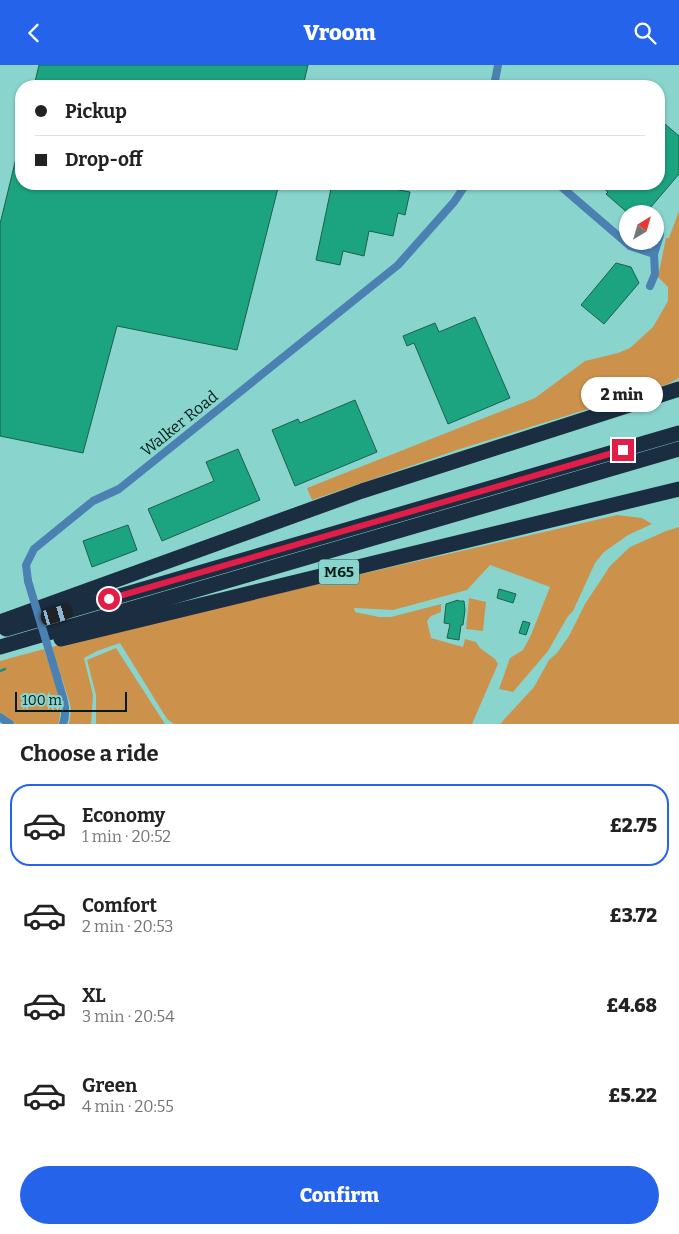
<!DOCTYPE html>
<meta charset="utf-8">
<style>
:root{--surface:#fff;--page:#f6f6f6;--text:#222;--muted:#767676;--line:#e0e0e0;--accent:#2563eb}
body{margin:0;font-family:Bitter,serif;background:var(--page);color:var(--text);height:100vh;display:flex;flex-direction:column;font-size:19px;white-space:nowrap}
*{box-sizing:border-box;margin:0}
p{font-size:16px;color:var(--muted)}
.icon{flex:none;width:28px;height:28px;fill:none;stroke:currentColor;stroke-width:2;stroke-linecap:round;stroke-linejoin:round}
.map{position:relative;height:659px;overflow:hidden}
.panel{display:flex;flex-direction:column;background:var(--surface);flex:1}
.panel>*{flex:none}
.banner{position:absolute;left:15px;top:15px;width:650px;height:110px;border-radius:20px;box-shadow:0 1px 4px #0004;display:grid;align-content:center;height:110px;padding:0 20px;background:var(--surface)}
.needle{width:32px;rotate:37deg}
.controls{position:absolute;left:619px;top:140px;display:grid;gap:10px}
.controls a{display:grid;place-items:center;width:45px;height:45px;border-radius:50%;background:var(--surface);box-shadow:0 1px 4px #0004;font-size:25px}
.scale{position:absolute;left:15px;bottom:12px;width:112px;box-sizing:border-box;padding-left:5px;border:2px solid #001b19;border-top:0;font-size:14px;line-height:18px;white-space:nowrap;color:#001b19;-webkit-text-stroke:4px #89d5ce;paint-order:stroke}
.end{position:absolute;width:22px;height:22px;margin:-11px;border:6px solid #e11d48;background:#fff;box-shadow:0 0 0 2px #fff}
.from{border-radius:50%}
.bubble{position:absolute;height:35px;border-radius:18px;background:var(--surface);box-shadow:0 1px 4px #0004;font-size:16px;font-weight:800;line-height:35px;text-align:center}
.car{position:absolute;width:15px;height:30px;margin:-15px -8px;border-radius:6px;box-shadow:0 0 4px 1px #0007;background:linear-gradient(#222 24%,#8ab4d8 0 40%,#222 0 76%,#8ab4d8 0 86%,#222 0)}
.banner b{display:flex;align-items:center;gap:18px;height:48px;font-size:19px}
.banner b+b{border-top:1px solid var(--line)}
.banner i{width:12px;height:12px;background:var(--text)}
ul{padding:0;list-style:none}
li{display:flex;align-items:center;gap:15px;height:82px;margin:0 10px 8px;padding:0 10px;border:2px solid transparent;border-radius:20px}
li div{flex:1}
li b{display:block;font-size:19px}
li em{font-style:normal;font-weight:800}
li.on{border-color:var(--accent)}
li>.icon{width:45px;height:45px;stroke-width:1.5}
h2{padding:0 20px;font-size:22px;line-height:60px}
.button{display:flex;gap:10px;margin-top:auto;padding:10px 20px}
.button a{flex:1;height:58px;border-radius:30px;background:var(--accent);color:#fff;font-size:20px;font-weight:800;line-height:58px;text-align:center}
header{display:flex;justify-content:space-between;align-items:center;height:65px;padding:0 20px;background:var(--accent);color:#fff;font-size:22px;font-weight:800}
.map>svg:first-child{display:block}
</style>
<header><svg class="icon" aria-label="back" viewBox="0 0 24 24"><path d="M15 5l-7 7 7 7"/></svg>Vroom<svg class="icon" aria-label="search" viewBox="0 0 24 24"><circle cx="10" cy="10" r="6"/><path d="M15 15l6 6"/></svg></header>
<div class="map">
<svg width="679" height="659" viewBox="0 0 679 659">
<rect width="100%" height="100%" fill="#89d5ce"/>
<!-- green -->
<g fill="#cc924c">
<path d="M679,146V313L668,319L457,385L312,435L307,423L535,333L585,296L618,288L630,283L653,262L668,236V222L658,212L666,173H669Z"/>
<path d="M617,450L642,453L652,459L628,470L604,487L595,498L573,546L568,551L548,586L513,627L499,624L510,593L523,585L531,570L550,522L490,500L467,525L393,545L354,543L355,547L379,552H391L441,539V547L431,551L427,556L431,573L463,582L465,574L476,577L480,583L495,594L498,599L472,659H174L167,654L120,578L97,586L84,593L93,630L91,659H69L71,646L70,639L52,582C240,536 429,494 617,450Z"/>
<path d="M679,462V659H500L534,622L549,595L557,588L569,571L585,539L610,501L630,482L666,466Z"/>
<path d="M469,533L486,537L483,566L466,564Z"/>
<path d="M116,583L165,659H96V630L87,595Z"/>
<path d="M44,584C50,603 66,641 58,659H16L0,647V596Z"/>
</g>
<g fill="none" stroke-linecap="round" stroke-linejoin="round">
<!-- stream -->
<path stroke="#228b85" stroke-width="2.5" d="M0,606L5,604"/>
</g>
<!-- building -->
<g fill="#1ca37f" stroke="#1c604b">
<path d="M39,0H308L303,21H34Z"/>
<path d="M665,59L679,71V109L645,149H629L606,129L608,127L598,119H659V67Z"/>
<path d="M19,81L21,82V119H279L237,285L117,261L83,388L0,371V159Z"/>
<path d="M332,119H378V121L410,127L405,150L398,148L393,171L369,166L364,191L343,186L340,200L316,195Z"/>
<path d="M616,198L631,202L639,218L604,259L581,240Z"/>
<path d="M475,252L510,333L448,359L414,278L407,281L403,271L435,258L439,267Z"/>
<path d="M355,335L377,387L295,421L272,365L298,354L300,358Z"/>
<path d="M238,384L260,435L162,476L148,444L214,416L206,397Z"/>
<path d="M128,460L137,485L92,502L83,476Z"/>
<path d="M499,524L516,529L513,538L497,533Z"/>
<path d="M458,535L459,536H464L465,545L463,560H461L459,575L447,573L450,559L444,558L446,539Z"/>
<path d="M523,556L530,558L526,570L519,568Z"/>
</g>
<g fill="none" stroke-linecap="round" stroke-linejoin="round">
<!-- street -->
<g stroke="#4b80b2" stroke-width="8">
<path d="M494,21L498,0"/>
<path d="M558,119L630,181L654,189"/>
<path d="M650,221L655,209L654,189L660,170"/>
<path d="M28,516L26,500L34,484L93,436L119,424L398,200L454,137L466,119"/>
<path d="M57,612C61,628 69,643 63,659"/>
<path d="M0,652L10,659"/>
</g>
<!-- highway -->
<g stroke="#1b2e41" stroke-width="15">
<path d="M0,557L362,426L679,324"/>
<path d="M6,564L679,368"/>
<path d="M61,574L679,424"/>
<path d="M0,582L679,384"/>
</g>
<!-- street-bridge -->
<path stroke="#4b80b2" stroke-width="8" d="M28,516L57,612"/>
</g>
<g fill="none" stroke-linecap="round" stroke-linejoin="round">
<!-- route -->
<path stroke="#e11d48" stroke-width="6" d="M109,534L623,385"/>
</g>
<g text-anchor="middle" stroke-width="5" stroke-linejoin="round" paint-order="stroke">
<!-- shield labels -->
<rect fill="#89d5ce" stroke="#29534f" stroke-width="1" x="319" y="494.5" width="40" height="25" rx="4"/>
<g font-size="15" font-weight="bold" fill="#001b19">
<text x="339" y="512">M65</text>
</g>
<!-- street labels -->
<g font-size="16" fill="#001b19" stroke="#89d5ce">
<text transform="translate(179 358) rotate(-39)" y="6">Walker Road</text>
</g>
</g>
</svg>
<div class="controls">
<a><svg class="needle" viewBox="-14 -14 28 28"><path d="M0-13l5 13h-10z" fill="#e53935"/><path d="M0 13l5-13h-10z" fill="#767676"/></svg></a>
</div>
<div class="scale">100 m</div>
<i class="end from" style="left:109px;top:534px"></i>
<i class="end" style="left:623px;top:385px"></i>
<div class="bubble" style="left:581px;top:312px;width:82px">2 min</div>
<i class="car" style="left:56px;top:550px;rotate:74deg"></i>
<div class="banner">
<b><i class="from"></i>Pickup</b>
<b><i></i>Drop-off</b>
</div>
</div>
<section class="panel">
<h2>Choose a ride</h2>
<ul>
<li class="on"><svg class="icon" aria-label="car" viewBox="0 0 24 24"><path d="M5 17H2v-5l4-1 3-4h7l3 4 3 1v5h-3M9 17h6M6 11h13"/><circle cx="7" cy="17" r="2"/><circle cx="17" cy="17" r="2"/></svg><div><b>Economy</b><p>1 min · 20:52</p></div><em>£2.75</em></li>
<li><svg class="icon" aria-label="car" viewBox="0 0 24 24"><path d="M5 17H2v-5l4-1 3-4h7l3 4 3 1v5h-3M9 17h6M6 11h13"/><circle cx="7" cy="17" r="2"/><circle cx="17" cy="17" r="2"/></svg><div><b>Comfort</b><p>2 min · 20:53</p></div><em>£3.72</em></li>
<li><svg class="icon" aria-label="car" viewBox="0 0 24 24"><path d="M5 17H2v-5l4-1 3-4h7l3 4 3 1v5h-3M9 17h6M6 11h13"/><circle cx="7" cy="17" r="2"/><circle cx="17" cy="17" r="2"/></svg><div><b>XL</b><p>3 min · 20:54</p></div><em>£4.68</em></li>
<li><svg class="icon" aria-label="car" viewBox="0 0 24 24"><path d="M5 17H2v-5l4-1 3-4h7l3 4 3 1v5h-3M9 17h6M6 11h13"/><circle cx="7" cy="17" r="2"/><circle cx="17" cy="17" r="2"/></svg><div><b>Green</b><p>4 min · 20:55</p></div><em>£5.22</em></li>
</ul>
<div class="button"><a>Confirm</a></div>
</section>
